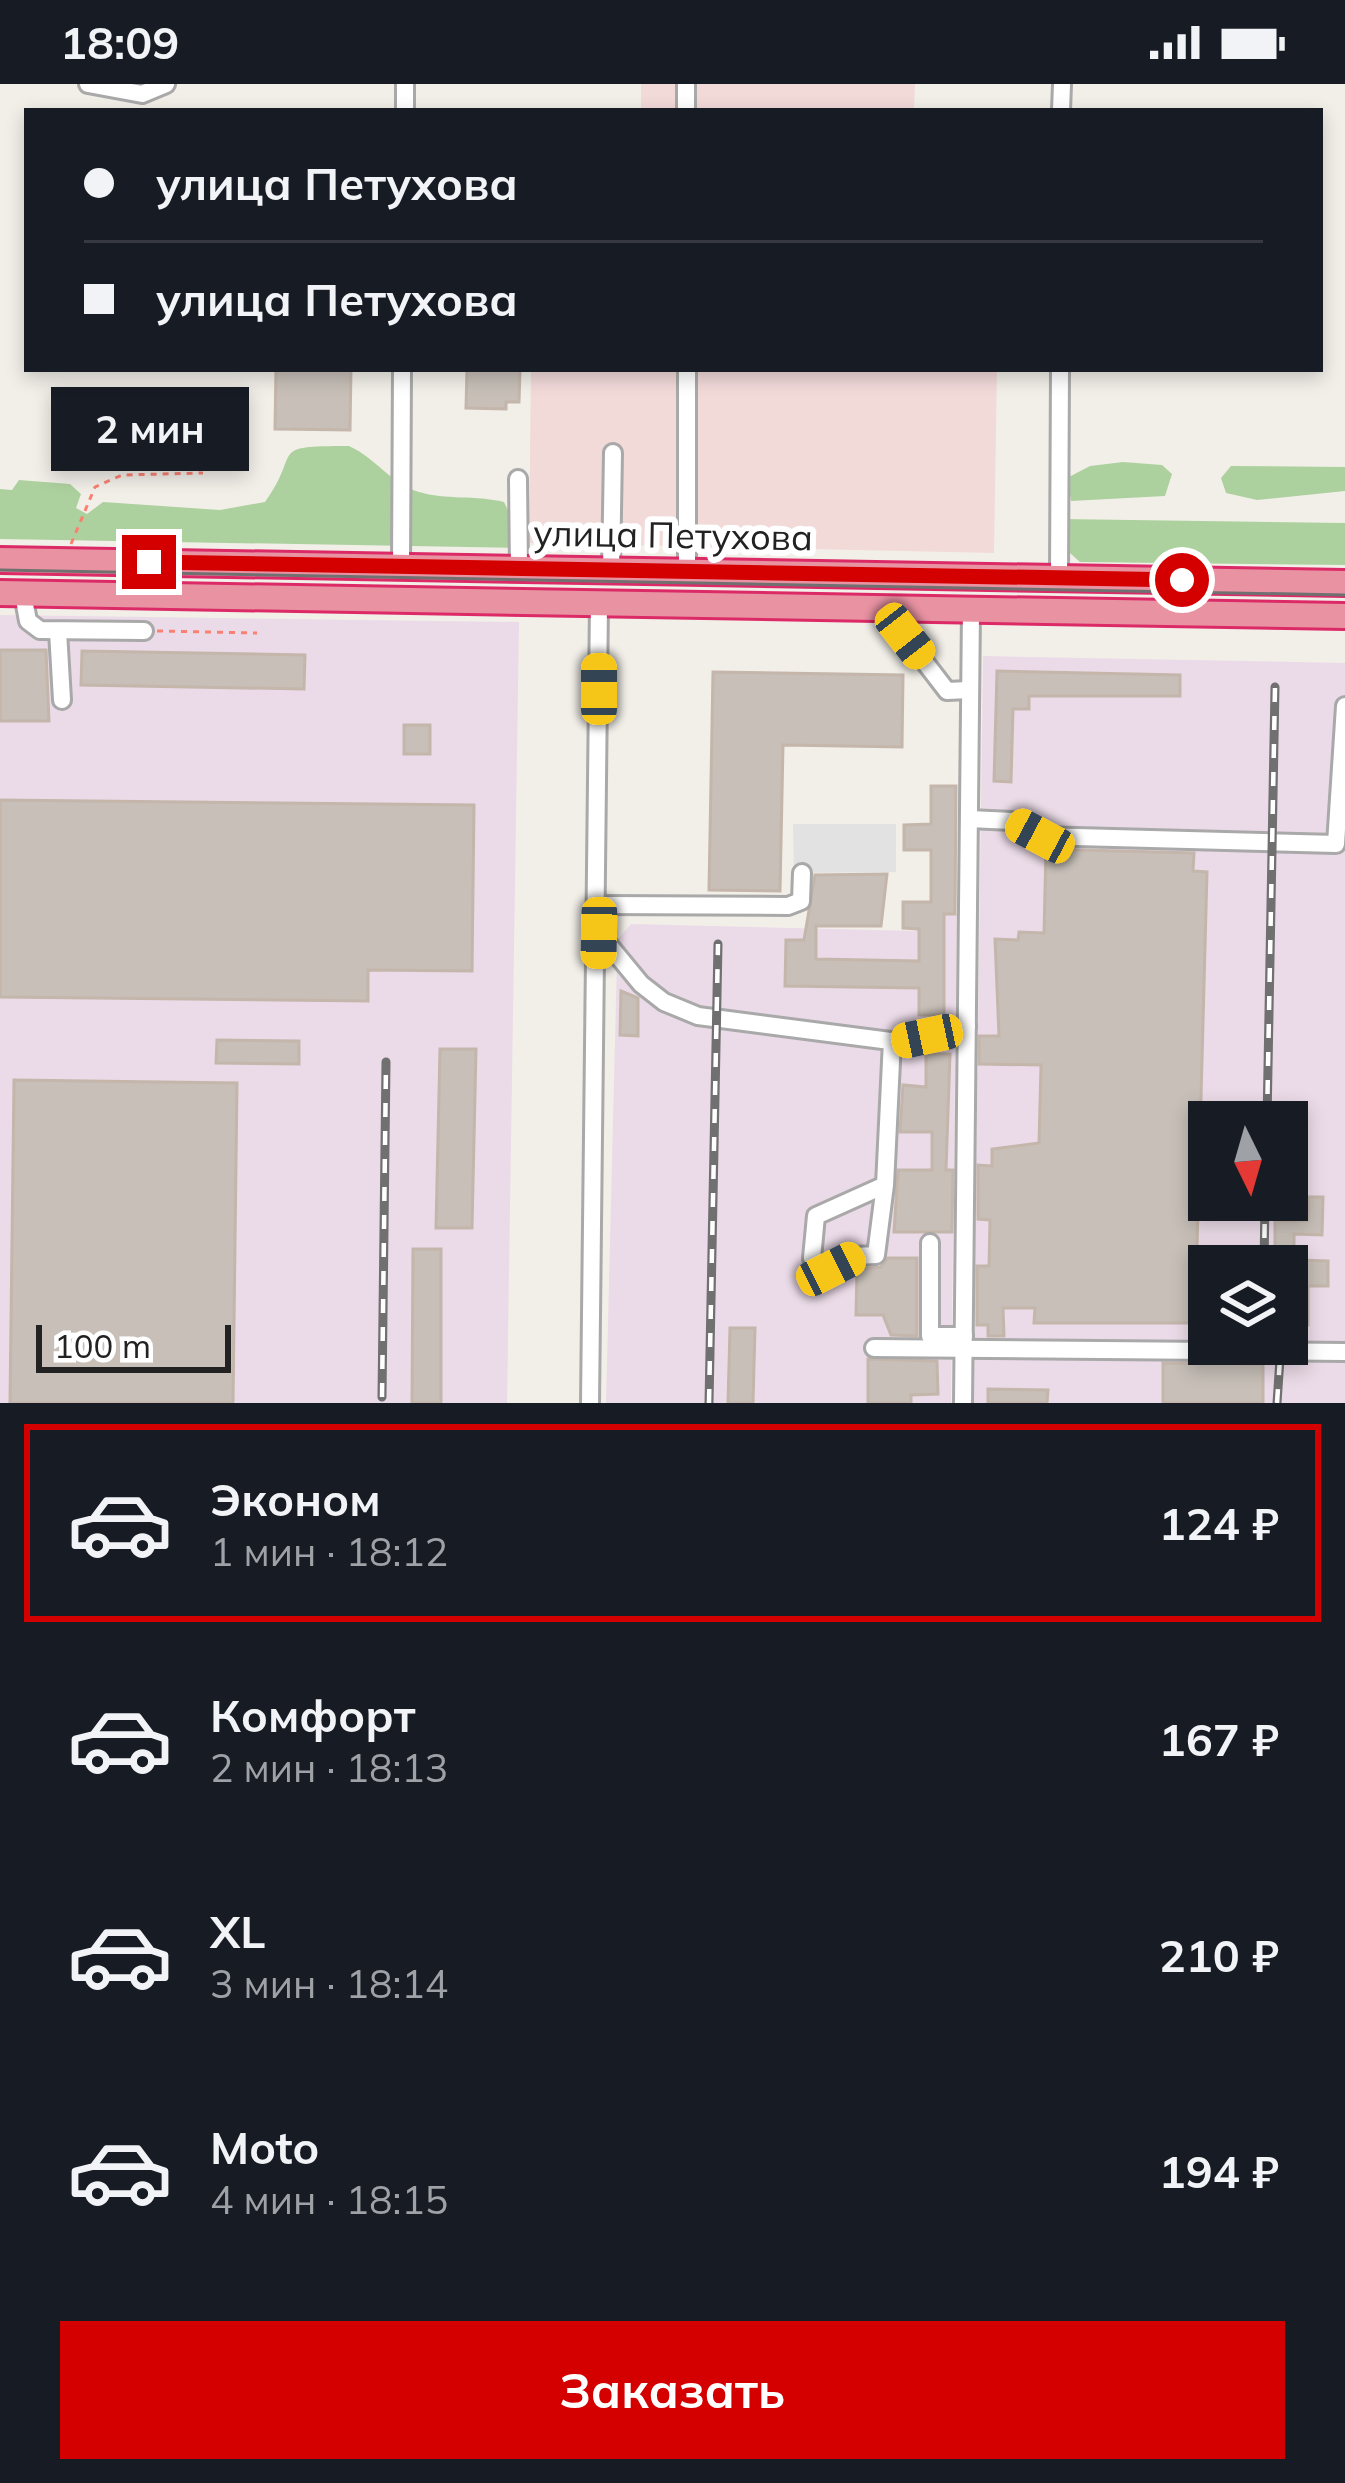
<!DOCTYPE html>
<html lang="ru">
<meta charset="utf-8">
<style>
:root{--surface:#171b24;--page:#20242c;--text:#f1f3f6;--muted:#9ea1a6;--line:#363941;--accent:#d40000}
body{margin:0;font-family:Mulish,sans-serif;background:var(--page);color:var(--text);height:100vh;display:flex;flex-direction:column;font-size:45px;white-space:nowrap}
*{box-sizing:border-box;margin:0}
p{font-size:39px;color:var(--muted)}
.icon{flex:none;width:66px;height:66px;fill:none;stroke:currentColor;stroke-width:2;stroke-linecap:round;stroke-linejoin:round}
.map{position:relative;height:1319px;overflow:hidden}
.panel{display:flex;flex-direction:column;background:var(--surface);flex:1}
.panel>*{flex:none}
.banner{position:absolute;left:24px;top:24px;width:1299px;height:264px;border-radius:0px;box-shadow:0 6px 18px #0003;display:grid;align-content:center;height:264px;padding:0 60px;background:var(--surface)}
.needle{width:78px;rotate:175deg}
.buttons{position:absolute;left:1188px;top:1017px;display:grid;gap:24px}
.buttons a{display:grid;place-items:center;width:120px;height:120px;border-radius:0px;background:var(--surface);box-shadow:0 6px 18px #0003;font-size:60px}
.scale{position:absolute;left:36px;bottom:30px;width:195px;box-sizing:border-box;padding-left:12px;border:6px solid #222;border-top:0;font-size:33px;line-height:42px;white-space:nowrap;color:#222;-webkit-text-stroke:9px #fff;paint-order:stroke}
.end{position:absolute;width:54px;height:54px;margin:-27px;border:15px solid #d40000;background:#fff;box-shadow:0 0 0 6px #fff}
.from{border-radius:50%}
.bubble{position:absolute;height:84px;border-radius:0px;background:var(--surface);box-shadow:0 6px 18px #0003;font-size:39px;font-weight:700;line-height:84px;text-align:center}
.car{position:absolute;width:36px;height:72px;margin:-36px -18px;border-radius:15px;box-shadow:0 0 9px 3px #0007;background:linear-gradient(#f5c518 24%,#345 0 40%,#f5c518 0 76%,#345 0 86%,#f5c518 0)}
.banner b{display:flex;align-items:center;gap:42px;height:114px;font-size:45px}
.banner b+b{border-top:3px solid var(--line)}
.banner i{width:30px;height:30px;background:var(--text)}
ul{padding:21px 0 0;list-style:none}
li{display:flex;align-items:center;gap:36px;height:198px;margin:0 24px 18px;padding:0 36px;border:6px solid transparent;border-radius:0px}
li div{flex:1}
li b{display:block;font-size:45px}
li em{font-style:normal;font-weight:700}
li.active{border-color:var(--accent)}
li>.icon{width:108px;height:108px;stroke-width:1.5}
.action{display:flex;gap:24px;margin-top:auto;padding:24px 60px}
.action a{flex:1;height:138px;border-radius:0px;background:var(--accent);color:#fff;font-size:48px;font-weight:700;line-height:138px;text-align:center}
.status{display:flex;justify-content:space-between;align-items:center;height:84px;padding:0 60px;background:var(--surface);direction:ltr}
.status svg{height:33px;fill:currentColor}
.map>svg:first-child{display:block}
</style>
<div class="status"><b>18:09</b><svg viewBox="0 0 49 12"><path d="M0 12V9h3v3zM5 12V6h3v6zM10 12V3h3v9zM15 12V0h3v12zM26 1h20v11H26zM47 4h2v5h-2z"/></svg></div>
<div class="map">
<svg width="1345" height="1319" viewBox="0 0 1345 1319">
<rect width="100%" height="100%" fill="#f2efe9"/>
<!-- commercial -->
<g fill="#f2dad9">
<path d="M641,0H915L914,27H641Z"/>
<path d="M531,285H997L994,469L529,459Z"/>
</g>
<!-- industrial -->
<g fill="#ebdbe8" fill-rule="evenodd">
<path d="M0,531L519,538L507,1319H0Z"/>
<path d="M983,572L1345,579V1319H973ZM1209,1038H1287V1116H1209ZM1209,1182H1287V1260H1209Z"/>
<path d="M957,830L951,1319H606L617,876L623,867L616,857L631,840L915,847L916,831Z"/>
</g>
<!-- forest -->
<g fill="#add19e">
<path d="M349,362C376,374 390,399 419,408C445,416 476,411 504,418L526,464L0,455V405L12,406L19,396L70,400L81,410L76,424L87,430L103,418L220,426L265,418C303,366 265,362 349,362Z"/>
<path d="M1123,378L1162,381L1172,390L1165,412L1071,417L1067,394L1090,382Z"/>
<path d="M1231,382L1345,383V407L1257,416L1226,409L1221,394Z"/>
<path d="M1062,435L1345,439V481L1080,478L1062,462Z"/>
</g>
<!-- parking -->
<path fill="#e2e2e2" d="M793,740H896V788L794,789Z"/>
<!-- building -->
<g fill="#c7bfb8" stroke="#c4b6ab" stroke-width="3">
<path d="M276,285H351L350,346L275,345Z"/>
<path d="M467,285H520L519,318H506V325L466,324Z"/>
<path d="M181,340L231,342L230,368L180,365Z"/>
<path d="M0,566H46L49,637H0Z"/>
<path d="M82,567L305,571L304,605L81,601Z"/>
<path d="M997,587L1180,591V612H1029V625H1013L1011,698L994,697Z"/>
<path d="M713,588L903,591L902,663L783,661L780,807L709,806Z"/>
<rect x="404" y="641" width="26" height="29"/>
<path d="M931,702H956L955,830H944V931H919V904L785,902L786,856H804L815,791L887,790L881,842H816V875L919,877V845L903,844V818H931V766H904V741L931,740Z"/>
<path d="M0,716L474,721L472,887L368,886V917L0,913Z"/>
<path d="M1046,765L1194,769L1193,787L1207,788L1195,1239H1034L1035,1224H1003L1004,1252H988V1241H977V1182H989L990,1136L978,1135V1081L992,1082V1065L1039,1059L1041,981L979,980V952H999L995,855L1018,856L1019,848L1044,849Z"/>
<path d="M621,907L638,914V952L620,951Z"/>
<path d="M217,956L299,957V980L216,979Z"/>
<path d="M440,965H476L472,1144H436Z"/>
<path d="M926,970H950L946,1086H953L952,1148H894L898,1086H932V1048H900L903,1001L926,1003Z"/>
<path d="M14,996L237,999L233,1319H10Z"/>
<path d="M1309,1113H1323L1322,1151L1294,1150V1171H1275V1137H1308Z"/>
<path d="M413,1165H441V1319H412Z"/>
<path d="M888,1174H917V1252L891,1251L883,1231H856L857,1185L881,1183Z"/>
<path d="M1296,1176L1328,1177V1202H1308V1241H1295Z"/>
<path d="M730,1244H755L753,1319H728Z"/>
<path d="M868,1275L937,1277L938,1310L911,1311V1319H868Z"/>
<path d="M1163,1279L1263,1280V1319H1163Z"/>
<path d="M988,1305L1048,1306L1047,1319H988Z"/>
</g>
<g fill="none" stroke-linecap="round" stroke-linejoin="round">
<defs>
<g id="minor">
<path d="M88,0L142,10L166,0"/>
<path d="M686,0V27"/>
<path d="M405,27V0"/>
<path d="M1061,27L1062,0"/>
<path d="M518,395L519,485"/>
<path d="M401,483L402,285"/>
<path d="M611,486L613,369"/>
<path d="M687,488V285"/>
<path d="M1059,494L1060,285"/>
<path d="M23,510L28,537L40,546L144,547"/>
<path d="M884,525L947,607L969,606"/>
<path d="M58,547L62,616"/>
<path d="M969,735L1012,737L1039,752L1336,760L1345,622"/>
<path d="M599,821L788,822L801,817L802,789"/>
<path d="M599,849L641,900L664,918L698,932L898,958L967,942"/>
<path d="M885,1101L876,1171L854,1172L831,1185L812,1174L816,1132L885,1101L892,957"/>
<path d="M930,1159V1252H964"/>
<path d="M874,1264L1345,1268"/>
<path d="M590,1319L599,519"/>
<path d="M963,1319L971,526"/>
</g>
<g id="highway">
<path d="M0,476L1345,499"/>
<path d="M0,509L1345,532"/>
</g>
</defs>
<!-- minor casing -->
<use href="#minor" stroke="#a9a9a9" stroke-width="22"/>
<!-- highway casing -->
<use href="#highway" stroke="#dc2a67" stroke-width="30"/>
<!-- path -->
<g stroke="#fa8072" stroke-width="3" stroke-dasharray="6 6" stroke-linecap="butt">
<path d="M71,460L95,403L122,391L203,389"/>
<path d="M157,547L257,549"/>
</g>
<!-- minor -->
<use href="#minor" stroke="#fff" stroke-width="16"/>
<!-- highway -->
<use href="#highway" stroke="#e892a2" stroke-width="24"/>
<!-- tram -->
<path stroke="#707070" stroke-width="3" d="M0,486L1345,511"/>
<defs>
<g id="rail">
<path d="M1267,1038L1275,603"/>
<path d="M1264,1182L1265,1116"/>
<path d="M1287,1195V1171"/>
<path d="M382,1313L386,978"/>
<path d="M709,1319L718,860"/>
<path d="M1277,1319L1281,1260"/>
</g>
</defs>
<!-- rail casing -->
<use href="#rail" stroke="#707070" stroke-width="9"/>
<!-- rail -->
<use href="#rail" stroke="#fff" stroke-width="4.5" stroke-dasharray="14" stroke-linecap="butt"/>
</g>
<g fill="none" stroke-linecap="round" stroke-linejoin="round">
<!-- route -->
<path stroke="#d40000" stroke-width="15" d="M149,478L1182,496"/>
</g>
<g text-anchor="middle" stroke-width="12" stroke-linejoin="round" paint-order="stroke">
<!-- street labels -->
<g font-size="36" fill="#222" stroke="#fff">
<text transform="translate(673 451) rotate(1)" y="13">улица Петухова</text>
</g>
</g>
</svg>
<div class="buttons">
<a><svg class="needle" viewBox="-14 -14 28 28"><path d="M0-13l5 13h-10z" fill="#e53935"/><path d="M0 13l5-13h-10z" fill="#9ea1a6"/></svg></a>
<a><svg class="icon" aria-label="layers" viewBox="0 0 24 24"><path d="M12 4l9 5-9 5-9-5zM3 14l9 5 9-5"/></svg></a>
</div>
<div class="scale">100 m</div>
<i class="end from" style="left:1182px;top:496px"></i>
<i class="end" style="left:149px;top:478px"></i>
<div class="bubble" style="left:51px;top:303px;width:198px">2 мин</div>
<i class="car" style="left:905px;top:552px;rotate:142deg"></i>
<i class="car" style="left:599px;top:605px;rotate:0deg"></i>
<i class="car" style="left:1040px;top:752px;rotate:298deg"></i>
<i class="car" style="left:599px;top:849px;rotate:181deg"></i>
<i class="car" style="left:927px;top:952px;rotate:258deg"></i>
<i class="car" style="left:831px;top:1185px;rotate:63deg"></i>
<div class="banner">
<b><i class="from"></i>улица Петухова</b>
<b><i></i>улица Петухова</b>
</div>
</div>
<section class="panel">
<ul>
<li class="active"><svg class="icon" aria-label="car" viewBox="0 0 24 24"><path d="M5 17H2v-5l4-1 3-4h7l3 4 3 1v5h-3M9 17h6M6 11h13"/><circle cx="7" cy="17" r="2"/><circle cx="17" cy="17" r="2"/></svg><div><b>Эконом</b><p>1 мин · 18:12</p></div><em>124 ₽</em></li>
<li><svg class="icon" aria-label="car" viewBox="0 0 24 24"><path d="M5 17H2v-5l4-1 3-4h7l3 4 3 1v5h-3M9 17h6M6 11h13"/><circle cx="7" cy="17" r="2"/><circle cx="17" cy="17" r="2"/></svg><div><b>Комфорт</b><p>2 мин · 18:13</p></div><em>167 ₽</em></li>
<li><svg class="icon" aria-label="car" viewBox="0 0 24 24"><path d="M5 17H2v-5l4-1 3-4h7l3 4 3 1v5h-3M9 17h6M6 11h13"/><circle cx="7" cy="17" r="2"/><circle cx="17" cy="17" r="2"/></svg><div><b>XL</b><p>3 мин · 18:14</p></div><em>210 ₽</em></li>
<li><svg class="icon" aria-label="car" viewBox="0 0 24 24"><path d="M5 17H2v-5l4-1 3-4h7l3 4 3 1v5h-3M9 17h6M6 11h13"/><circle cx="7" cy="17" r="2"/><circle cx="17" cy="17" r="2"/></svg><div><b>Moto</b><p>4 мин · 18:15</p></div><em>194 ₽</em></li>
</ul>
<div class="action"><a>Заказать</a></div>
</section>
